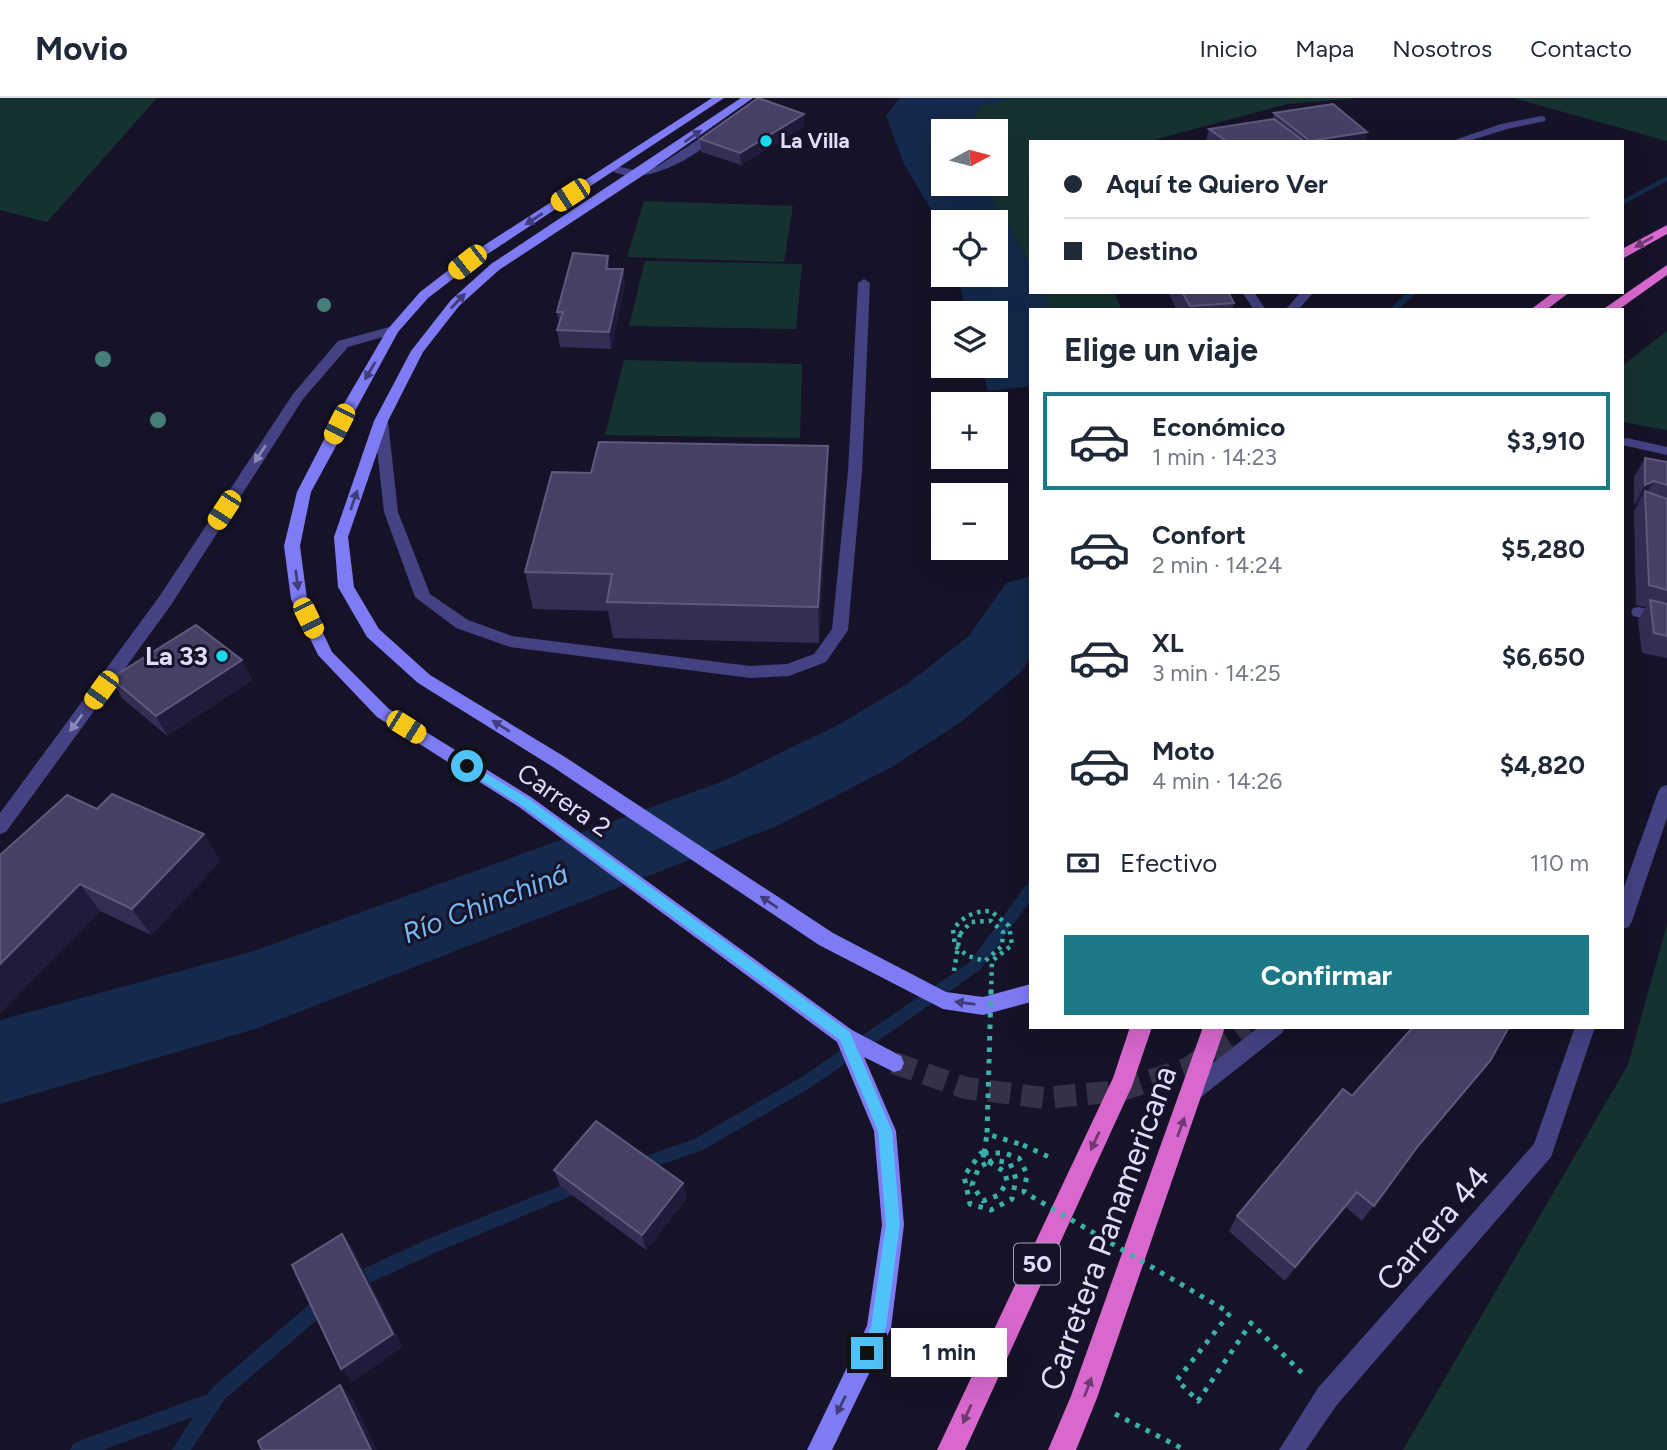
<!DOCTYPE html>
<html lang="es">
<meta charset="utf-8">
<style>
:root{--surface:#fff;--page:#f6f6f7;--text:#1f2937;--muted:#747a83;--line:#e0e1e3;--accent:#1d7888}
body{margin:0;font-family:Figtree,sans-serif;background:var(--page);color:var(--text);height:100vh;display:flex;flex-direction:column;font-size:26px;white-space:nowrap}
*{box-sizing:border-box;margin:0}
p{font-size:23px;color:var(--muted)}
.icon{flex:none;width:38px;height:38px;fill:none;stroke:currentColor;stroke-width:2;stroke-linecap:round;stroke-linejoin:round}
.map{position:relative;flex:1;overflow:hidden}
.sheet{position:absolute;left:1029px;top:210px;width:595px;height:721px;display:flex;flex-direction:column;background:var(--surface);border-radius:0px;box-shadow:0 7px 28px #0002}
.sheet>*{flex:none}
.top-card{position:absolute;left:1029px;top:42px;width:595px;height:154px;border-radius:0px;box-shadow:0 7px 28px #0002;display:grid;align-content:center;height:154px;padding:0 35px;background:var(--surface)}
.needle{width:46px;rotate:83deg}
.fabs{position:absolute;left:931px;top:21px;display:grid;gap:14px}
.fabs a{display:grid;place-items:center;width:77px;height:77px;border-radius:0px;background:var(--surface);box-shadow:0 7px 28px #0002;font-size:35px}
.end{position:absolute;width:32px;height:32px;margin:-16px;border:9px solid #4fc3f7;background:#111;box-shadow:0 0 0 4px #111}
.from{border-radius:50%}
.bubble{position:absolute;height:49px;border-radius:0px;background:var(--surface);box-shadow:0 7px 28px #0002;font-size:23px;font-weight:700;line-height:49px;text-align:center}
.car{position:absolute;width:21px;height:42px;margin:-21px -10px;border-radius:9px;box-shadow:0 0 5px 2px #0007;background:linear-gradient(#f5c518 24%,#345 0 40%,#f5c518 0 76%,#345 0 86%,#f5c518 0)}
.top-card b{display:flex;align-items:center;gap:24px;height:66px;font-size:26px}
.top-card b+b{border-top:2px solid var(--line)}
.top-card i{width:18px;height:18px;background:var(--text)}
ul{padding:0;list-style:none}
li{display:flex;align-items:center;gap:21px;height:98px;margin:0 14px 10px;padding:0 21px;border:4px solid transparent;border-radius:0px}
li div{flex:1}
li b{display:block;font-size:26px}
li em{font-style:normal;font-weight:700}
li.active{border-color:var(--accent)}
li>.icon{width:63px;height:63px;stroke-width:1.5}
h2{padding:0 35px;font-size:32px;line-height:84px}
.pay{display:flex;align-items:center;gap:18px;height:77px;padding:0 35px;font-size:26px}
.pay p{margin-inline-start:auto}
.primary-button{display:flex;gap:14px;margin-top:auto;padding:14px 35px}
.primary-button a{flex:1;height:80px;border-radius:0px;background:var(--accent);color:#fff;font-size:28px;font-weight:700;line-height:80px;text-align:center}
header{display:flex;align-items:center;gap:42px;box-sizing:border-box;height:98px;padding:0 35px;background:var(--surface);border-bottom:2px solid var(--line)}
header strong{font-size:33px}
nav{display:flex;gap:38px;margin-inline-start:auto;font-size:24px}
.map>svg:first-child{display:block}
</style>
<header>
<strong>Movio</strong>
<nav><a>Inicio</a><a>Mapa</a><a>Nosotros</a><a>Contacto</a></nav>
</header>
<div class="map">
<svg width="1667" height="1352" viewBox="0 0 1667 1352">
<rect width="100%" height="100%" fill="#161328"/>
<!-- green -->
<g fill="#163230">
<path d="M0,0H157L47,124L0,112Z"/>
<path d="M1011,0H1360L1287,6L1146,44H1031V171L1009,127L983,86H996V33H968L979,9Z"/>
<path d="M1513,0H1667V43Z"/>
<path d="M644,103L793,108L784,164L627,159Z"/>
<path d="M645,163L802,166L796,231L629,228Z"/>
<path d="M1042,194H1114L1122,212H1051Z"/>
<path d="M1667,233V332L1622,324V268Z"/>
<path d="M624,262L802,266L800,340L605,337Z"/>
<path d="M1667,826V1352H1403L1628,967Z"/>
</g>
<!-- water -->
<path fill="#14294b" d="M899,0H1011L979,9L968,33H943V86H983L1009,127L1031,171V194H1042L1051,212H1031V288L988,293L981,268H996V215H967L957,177H996V124H943V132L904,66L886,18Z"/>
<g fill="none" stroke-linecap="round" stroke-linejoin="round">
<!-- stream -->
<g fill="#14294b" fill-rule="evenodd">
<path d="M1667,78V83L1622,107V102Z"/>
<path d="M1408,194H1417L1398,212H1388Z"/>
<path d="M1031,786V802L980,872L810,990L703,1052L637,1075L632,1073L629,1068L632,1063L694,1041L800,980L970,864L1026,787Z"/>
<path d="M580,1080L585,1082L588,1087L585,1092L437,1154L352,1193L346,1191L344,1185L346,1179L425,1142Z"/>
<path d="M326,1195L332,1197L334,1203L332,1209L225,1301L191,1352H172L193,1319L103,1352H70L73,1346L79,1343L208,1296L213,1289L320,1197Z"/>
</g>
<!-- river -->
<path fill="#14294b" fill-rule="evenodd" d="M1031,478V558L1021,574L961,624L892,669L777,728L255,931L0,1006V922L254,853L721,684L838,627L907,586L969,538L1006,485Z"/>
<!-- secondary-tunnel -->
<path stroke="#343148" stroke-width="22" stroke-dasharray="22 11" stroke-linecap="butt" d="M894,965L966,990L1044,1000L1119,993L1188,970L1248,929"/>
<!-- path-far1 -->
<path stroke="#3bb1a9" stroke-width="4.5" stroke-dasharray="3.5 5" stroke-linecap="butt" d="M954,873L960,836"/>
<!-- path -->
<g stroke="#3bb1a9" stroke-width="5" stroke-dasharray="4.5 7" stroke-linecap="butt">
<path d="M1023,1047L1051,1060"/>
<path d="M1230,1215L1177,1282L1198,1303L1251,1225L1303,1276"/>
<path d="M1115,1316L1185,1352"/>
</g>
<!-- service -->
<g fill="#444283" fill-rule="evenodd">
<path d="M1541,18L1545,19V23L1507,31L1466,44H1449L1501,26Z"/>
<path d="M714,31L723,33C698,58 641,94 607,70L612,67L638,73L658,68Z"/>
<path d="M864,181L870,185L862,374L848,532L826,564L789,578L750,580L510,549L456,530L415,499L384,414L374,323L381,319L388,323L398,414L430,496L468,522L512,538L750,568L787,566L814,556L832,531L848,374L858,185Z"/>
<path d="M1242,194H1254L1266,212H1254Z"/>
<path d="M1301,194H1314L1298,212H1285Z"/>
</g>
<!-- minor -->
<g fill="#444283" fill-rule="evenodd">
<path d="M393,228L397,229V235L348,249L303,301L171,507L6,734L0,736V715L159,499L293,296L338,243Z"/>
<path d="M1627,340L1667,349V357L1622,347V341Z"/>
<path d="M1639,509L1667,516V526L1633,518L1631,514L1633,510Z"/>
<path d="M1259,929H1285L1282,935L1201,999L1194,1002L1187,999L1184,992L1187,985Z"/>
</g>
<!-- tertiary -->
<g fill="#444283" fill-rule="evenodd">
<path d="M1667,687V720L1632,823L1629,829L1622,831V795L1658,694L1661,689Z"/>
<path d="M1575,929H1595L1551,1059L1336,1308L1306,1352H1279L1318,1290L1534,1046Z"/>
</g>
<!-- secondary -->
<g fill="#7e7cf4" fill-rule="evenodd">
<path d="M712,0H724L471,167L428,200L398,234L311,394L300,448L307,501L332,554L389,611L531,699L852,932L901,958L904,965L901,972L894,974L864,959L896,1033L904,1127L891,1230L832,1352H807L867,1228L882,1127L874,1033L837,944L519,709L377,619L318,557L291,501L284,448L297,394L332,326L387,232L420,194L463,161Z"/>
<path d="M741,0H753L642,78L499,172L459,208L423,254L388,323L348,439L354,489L379,531L430,577L565,659L833,835L946,894L983,899L1031,886V904L983,917L943,911L819,847L553,669L418,585L367,539L338,489L334,439L374,323L411,253L451,202L491,166Z"/>
</g>
<!-- trunk -->
<g fill="#d868cd" fill-rule="evenodd">
<path d="M1667,127V136L1622,161V151Z"/>
<path d="M1667,167V177L1618,212H1602Z"/>
<path d="M1554,194H1570L1546,212H1530Z"/>
<path d="M1130,929H1152L1132,988L965,1352H937L1113,980Z"/>
<path d="M1203,929H1225L1097,1300L1076,1352H1048L1071,1298Z"/>
</g>
<!-- path-bridge-far1 -->
<path stroke="#3bb1a9" stroke-width="4.5" stroke-dasharray="3.5 5" stroke-linecap="butt" d="M960,836L971,824L991,823L1003,834L1002,848L985,863L968,858L955,848L953,832C963,818 974,813 991,813L1009,828L1012,847L992,863L991,894"/>
<!-- path-bridge -->
<g stroke="#3bb1a9" stroke-width="5" stroke-dasharray="4.5 7" stroke-linecap="butt">
<path d="M991,892L987,1036L1023,1047"/>
<path d="M984,1055H1004L1019,1060L1027,1076L1024,1094L1230,1215"/>
<path d="M984,1055L983,1061L989,1064"/>
<path d="M984,1055H981L964,1078L970,1106L991,1112L1012,1101L1016,1081L1010,1065L994,1062L989,1064"/>
<path d="M984,1055L987,1036"/>
<path d="M989,1064L1005,1074L1007,1084L999,1097L983,1103L972,1087L979,1069Z"/>
</g>
</g>
<!-- trees -->
<g fill="#467f79">
<circle cx="324" cy="207" r="7"/>
<circle cx="103" cy="261" r="8"/>
<circle cx="158" cy="322" r="8"/>
</g>
<!-- wall -->
<g fill="#352d54">
<path d="M1274,15L1367,34L1364,44H1206L1209,31L1273,21Z"/>
<path d="M804,28L741,67L701,54L700,41Z"/>
<path d="M608,158L609,171H623L625,187L611,251L560,249L557,232L559,226L557,214Z"/>
<path d="M1168,194H1228L1234,205L1232,212H1177Z"/>
<path d="M1645,360L1667,364V560L1642,555L1638,522L1646,509L1636,507L1634,413L1639,404L1634,407V379Z"/>
<path d="M828,384L819,545L613,540L608,513L533,511L525,474Z"/>
<path d="M242,562L252,582L167,638L122,600L111,580Z"/>
<path d="M97,711L204,736L220,763L151,837L100,813L0,915V757Z"/>
<path d="M1410,929H1509L1477,980L1410,1059L1362,1123L1346,1109L1285,1183L1229,1133L1237,1118L1352,998L1412,930Z"/>
<path d="M554,1072L683,1085L687,1100L646,1152L560,1088Z"/>
</g>
<!-- shaded-wall -->
<g fill="#211b3b">
<path d="M804,16V28L741,67L740,55Z"/>
<path d="M1367,34L1364,44H1310V43Z"/>
<path d="M623,171L625,187L611,251L609,234Z"/>
<path d="M828,348V384L819,545L818,509Z"/>
<path d="M1654,383L1645,398V393L1639,404L1634,407L1645,387Z"/>
<path d="M242,562L252,582L167,638L156,618Z"/>
<path d="M204,736L220,763L151,837L132,811Z"/>
<path d="M80,786L100,813L0,915V866Z"/>
<path d="M1490,963L1477,980L1406,1064L1418,1048Z"/>
<path d="M683,1085L687,1100L646,1152L642,1137Z"/>
<path d="M1357,1094L1346,1109L1285,1183L1295,1169Z"/>
<path d="M342,1136L353,1150L403,1249L352,1284L341,1271Z"/>
<path d="M340,1287L352,1299L377,1352H371Z"/>
</g>
<!-- building -->
<g fill="#474066" stroke="#5f597d" stroke-width="2">
<path d="M758,0L804,16L740,55L700,41Z"/>
<path d="M1333,6L1367,34L1310,43L1274,15Z"/>
<path d="M1274,21L1305,44H1228L1209,31Z"/>
<path d="M573,155L608,158L606,171H623L609,234L557,232L563,214H557Z"/>
<path d="M1182,194H1228L1234,205L1190,208Z"/>
<path d="M599,344L828,348L818,509L607,504L612,476L525,474L552,374L591,375Z"/>
<path d="M1645,360L1667,364V387L1654,383L1645,387Z"/>
<path d="M1645,393L1667,401V492L1649,487Z"/>
<path d="M1650,502L1667,506V538L1654,535Z"/>
<path d="M196,527L242,562L156,618L111,580Z"/>
<path d="M112,696L204,736L132,811L80,786L0,866V757L67,697L97,711Z"/>
<path d="M1413,929H1509L1490,963L1418,1048L1374,1108L1357,1094L1295,1169L1237,1118L1343,991L1352,998Z"/>
<path d="M596,1023L683,1085L642,1137L554,1072Z"/>
<path d="M342,1136L393,1236L341,1271L292,1167Z"/>
<path d="M340,1287L371,1352H262L258,1343Z"/>
</g>
<!-- one-way arrows -->
<defs><path id="oneway-solid" d="M-6-.8H1V-3.2L6.5 0L1 3.2V.8H-6Z" transform="scale(1.75)"/></defs>
<g fill="#403d7a">
<use href="#oneway-solid" transform="translate(693 38) rotate(-35)"/>
<use href="#oneway-solid" transform="translate(534 121) rotate(147)"/>
<use href="#oneway-solid" transform="translate(458 203) rotate(-46)"/>
<use href="#oneway-solid" transform="translate(370 273) rotate(120)"/>
<use href="#oneway-solid" transform="translate(354 402) rotate(-71)"/>
<use href="#oneway-solid" transform="translate(297 482) rotate(83)"/>
<use href="#oneway-solid" transform="translate(501 628) rotate(-148)"/>
<use href="#oneway-solid" transform="translate(769 804) rotate(-146)"/>
<use href="#oneway-solid" transform="translate(965 905) rotate(-172)"/>
<use href="#oneway-solid" transform="translate(841 1307) rotate(116)"/>
</g>
<g fill="#6d3972">
<use href="#oneway-solid" transform="translate(1644 144) rotate(150)"/>
<use href="#oneway-solid" transform="translate(1181 1029) rotate(-70)"/>
<use href="#oneway-solid" transform="translate(1095 1043) rotate(115)"/>
<use href="#oneway-solid" transform="translate(1088 1289) rotate(-70)"/>
<use href="#oneway-solid" transform="translate(967 1316) rotate(114)"/>
</g>
<g fill="#8a88b9">
<use href="#oneway-solid" transform="translate(260 356) rotate(123)"/>
<use href="#oneway-solid" transform="translate(76 625) rotate(126)"/>
</g>
<!-- route -->
<path fill="#4fc3f7" d="M467,664L529,701L850,934L892,1033L900,1126L886,1230L872,1260L867,1262L861,1260L859,1255L871,1229L886,1126L878,1033L840,942L521,707L463,671V665Z"/>
<!-- markers -->
<g fill="#1ad8eb" stroke="#161328" stroke-width="2.5">
<circle cx="766" cy="43" r="7"/>
<circle cx="222" cy="558" r="7"/>
</g>
<g text-anchor="middle" stroke-width="6" stroke-linejoin="round" paint-order="stroke">
<!-- far-poi labels -->
<g font-size="21" font-weight="bold" fill="#e0ddfc" stroke="#161328" text-anchor="start">
<text x="780" y="50">La Villa</text>
</g>
<!-- shield labels -->
<rect fill="#161328" stroke="#a3a0bc" stroke-width="2" x="1014" y="1145.5" width="46" height="41" rx="5"/>
<g font-size="24" font-weight="bold" fill="#e0ddfc">
<text x="1037" y="1174">50</text>
</g>
<!-- poi labels -->
<g font-size="26" font-weight="bold" fill="#e0ddfc" stroke="#161328" text-anchor="end">
<text x="208" y="567">La 33</text>
</g>
<!-- street labels -->
<g font-size="26" fill="#e0ddfc" stroke="#161328">
<text transform="translate(564 702) rotate(35)" y="9">Carrera 2</text>
</g>
<!-- water labels -->
<g font-size="28" font-style="italic" fill="#74b9f3" stroke="#161328">
<text transform="translate(485 805) rotate(-21)" y="10">Río Chinchiná</text>
</g>
<!-- near-street labels -->
<g font-size="32" fill="#e0ddfc" stroke="#161328">
<text transform="translate(1108 1130) rotate(-70)" y="11">Carretera Panamericana</text>
<text transform="translate(1433 1130) rotate(-49)" y="11">Carrera 44</text>
</g>
</g>
</svg>
<div class="fabs">
<a><svg class="needle" viewBox="-14 -14 28 28"><path d="M0-13l5 13h-10z" fill="#e53935"/><path d="M0 13l5-13h-10z" fill="#747a83"/></svg></a>
<a><svg class="icon" aria-label="locate" viewBox="0 0 24 24"><circle cx="12" cy="12" r="6"/><path d="M12 2v4M12 18v4M2 12h4M18 12h4"/></svg></a>
<a><svg class="icon" aria-label="layers" viewBox="0 0 24 24"><path d="M12 4l9 5-9 5-9-5zM3 14l9 5 9-5"/></svg></a>
<a>+</a>
<a>−</a>
</div>
<i class="end from" style="left:467px;top:668px"></i>
<i class="end" style="left:867px;top:1255px"></i>
<div class="bubble" style="left:891px;top:1230px;width:116px">1 min</div>
<i class="car" style="left:570px;top:97px;rotate:237deg"></i>
<i class="car" style="left:467px;top:164px;rotate:232deg"></i>
<i class="car" style="left:339px;top:326px;rotate:207deg"></i>
<i class="car" style="left:224px;top:412px;rotate:213deg"></i>
<i class="car" style="left:308px;top:520px;rotate:154deg"></i>
<i class="car" style="left:101px;top:592px;rotate:216deg"></i>
<i class="car" style="left:406px;top:629px;rotate:122deg"></i>
<div class="top-card">
<b><i class="from"></i>Aquí te Quiero Ver</b>
<b><i></i>Destino</b>
</div>
<section class="sheet">
<h2>Elige un viaje</h2>
<ul>
<li class="active"><svg class="icon" aria-label="car" viewBox="0 0 24 24"><path d="M5 17H2v-5l4-1 3-4h7l3 4 3 1v5h-3M9 17h6M6 11h13"/><circle cx="7" cy="17" r="2"/><circle cx="17" cy="17" r="2"/></svg><div><b>Económico</b><p>1 min · 14:23</p></div><em>$3,910</em></li>
<li><svg class="icon" aria-label="car" viewBox="0 0 24 24"><path d="M5 17H2v-5l4-1 3-4h7l3 4 3 1v5h-3M9 17h6M6 11h13"/><circle cx="7" cy="17" r="2"/><circle cx="17" cy="17" r="2"/></svg><div><b>Confort</b><p>2 min · 14:24</p></div><em>$5,280</em></li>
<li><svg class="icon" aria-label="car" viewBox="0 0 24 24"><path d="M5 17H2v-5l4-1 3-4h7l3 4 3 1v5h-3M9 17h6M6 11h13"/><circle cx="7" cy="17" r="2"/><circle cx="17" cy="17" r="2"/></svg><div><b>XL</b><p>3 min · 14:25</p></div><em>$6,650</em></li>
<li><svg class="icon" aria-label="car" viewBox="0 0 24 24"><path d="M5 17H2v-5l4-1 3-4h7l3 4 3 1v5h-3M9 17h6M6 11h13"/><circle cx="7" cy="17" r="2"/><circle cx="17" cy="17" r="2"/></svg><div><b>Moto</b><p>4 min · 14:26</p></div><em>$4,820</em></li>
</ul>
<div class="pay"><svg class="icon" aria-label="cash" viewBox="0 0 24 24"><path d="M3 7h18v10H3z"/><circle cx="12" cy="12" r="2"/></svg>Efectivo<p>110 m</p></div>
<div class="primary-button"><a>Confirmar</a></div>
</section>
</div>
